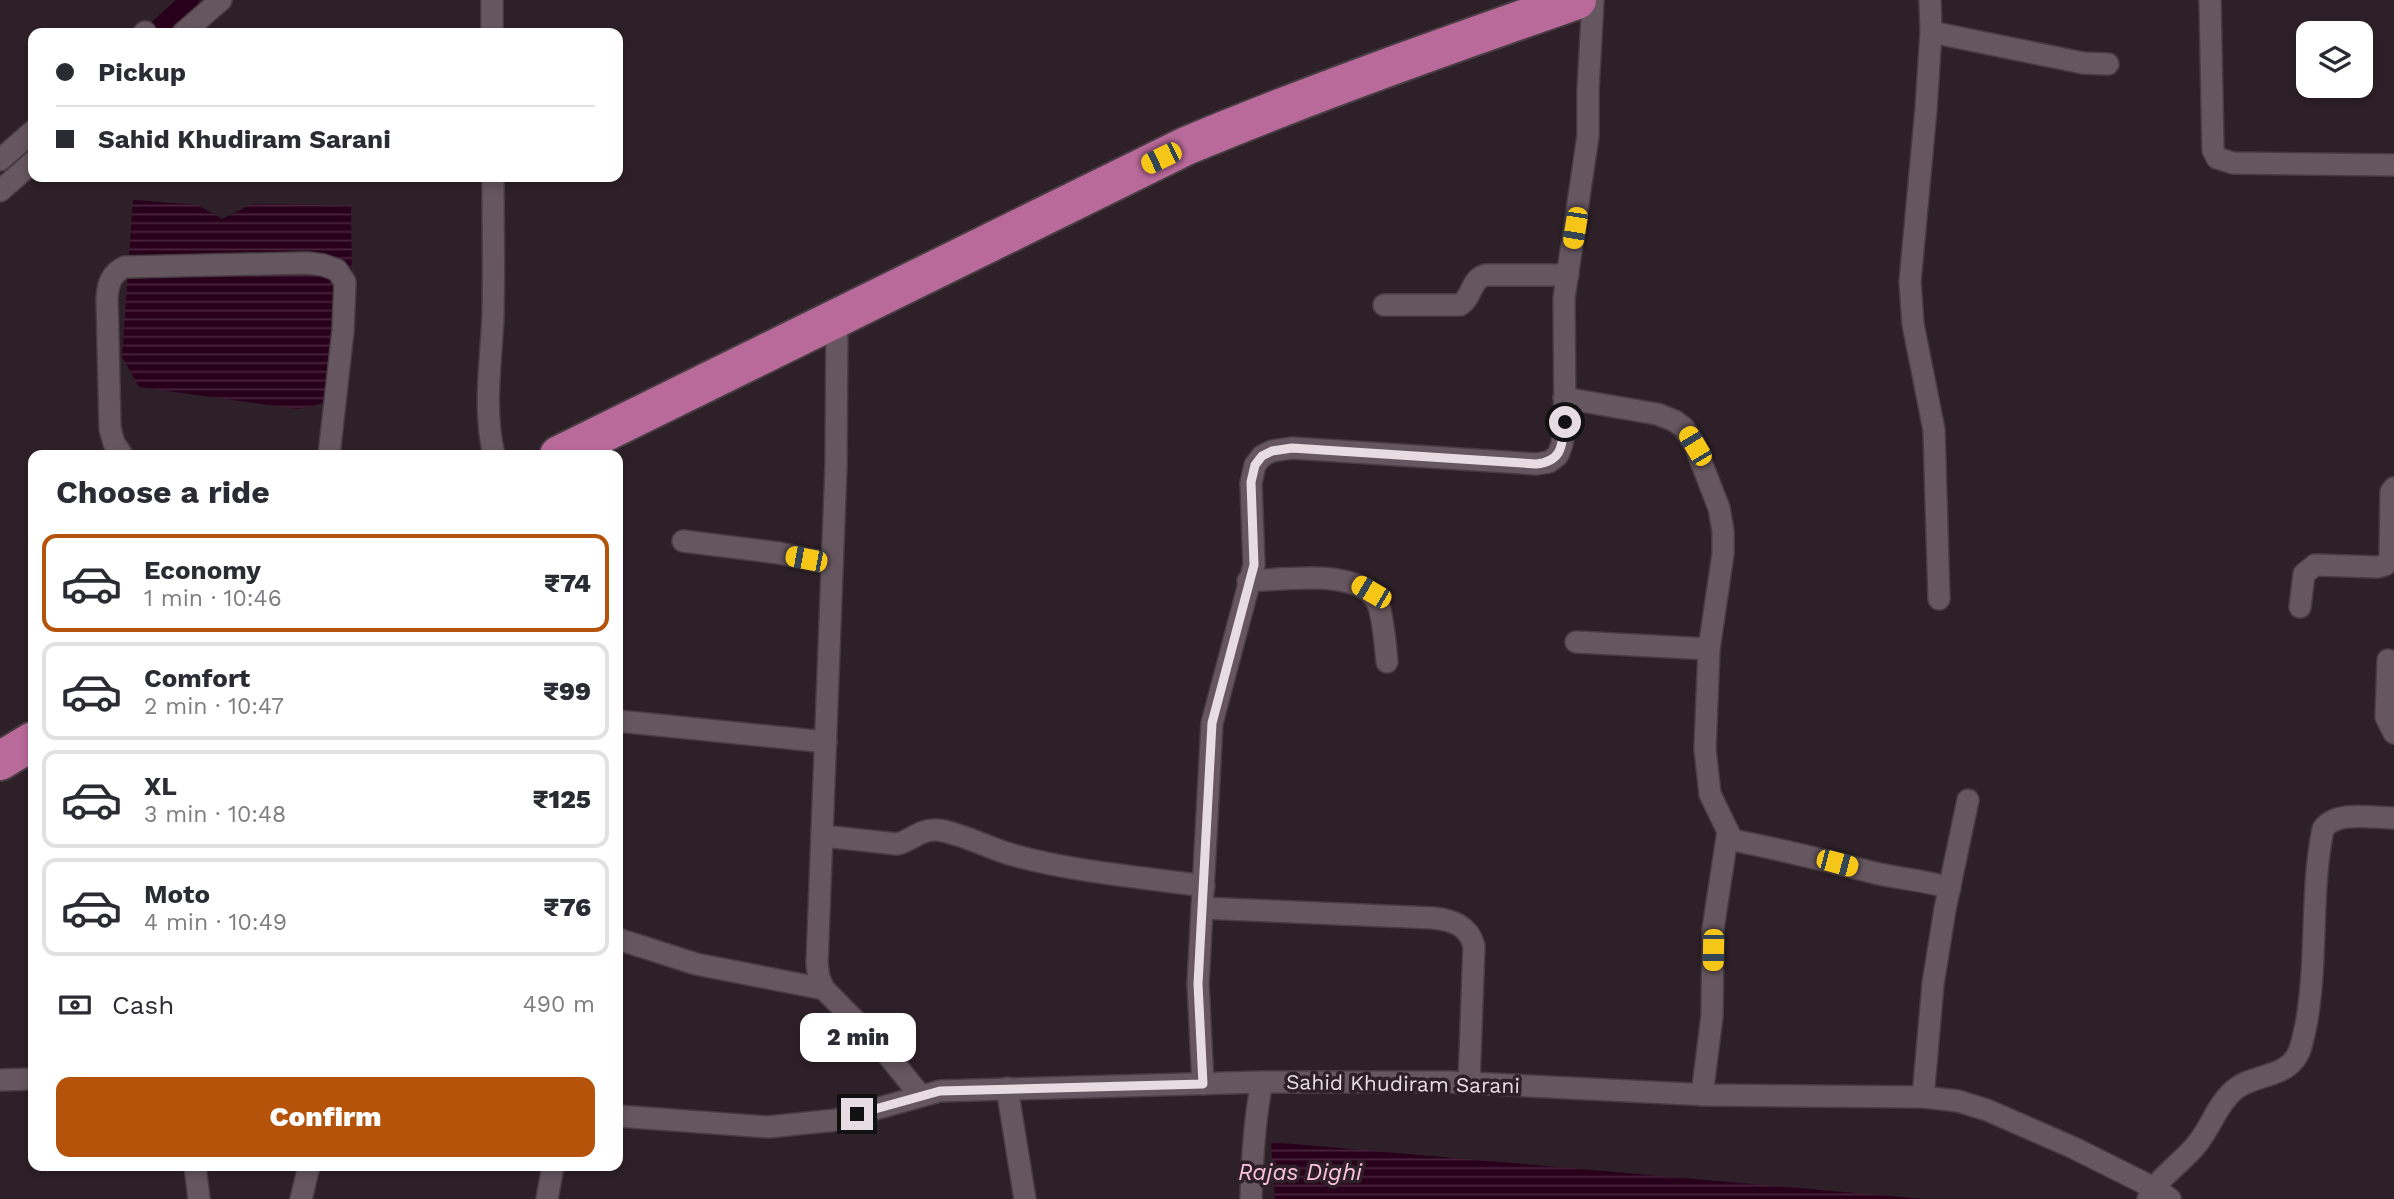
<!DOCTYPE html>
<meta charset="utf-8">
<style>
:root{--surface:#fff;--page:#f7f7f7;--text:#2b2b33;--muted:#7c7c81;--line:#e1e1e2;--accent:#b45309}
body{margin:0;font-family:"Work Sans",sans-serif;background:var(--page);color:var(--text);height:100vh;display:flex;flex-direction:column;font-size:26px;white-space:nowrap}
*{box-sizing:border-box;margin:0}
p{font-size:23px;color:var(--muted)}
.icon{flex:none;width:38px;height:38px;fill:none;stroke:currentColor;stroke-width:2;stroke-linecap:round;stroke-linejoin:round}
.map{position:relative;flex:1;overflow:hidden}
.details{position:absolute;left:28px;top:450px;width:595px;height:721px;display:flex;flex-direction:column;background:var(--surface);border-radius:14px;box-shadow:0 4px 10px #0003}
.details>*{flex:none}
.banner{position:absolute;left:28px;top:28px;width:595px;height:154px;border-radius:14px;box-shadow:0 4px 10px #0003;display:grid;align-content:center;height:154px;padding:0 28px;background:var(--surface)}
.tools{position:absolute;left:2296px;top:21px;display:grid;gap:14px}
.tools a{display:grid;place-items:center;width:77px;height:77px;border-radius:14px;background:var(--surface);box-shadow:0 4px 10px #0003;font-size:35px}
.end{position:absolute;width:32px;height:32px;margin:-16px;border:9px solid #e6dce1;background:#111;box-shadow:0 0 0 4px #111}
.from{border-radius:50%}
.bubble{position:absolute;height:49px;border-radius:14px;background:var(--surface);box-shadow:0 4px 10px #0003;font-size:23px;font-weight:800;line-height:49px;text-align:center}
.car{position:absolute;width:21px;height:42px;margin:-21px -10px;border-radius:9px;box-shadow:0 0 5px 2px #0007;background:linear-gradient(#f5c518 24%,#345 0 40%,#f5c518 0 76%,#345 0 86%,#f5c518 0)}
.banner b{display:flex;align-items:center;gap:24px;height:66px;font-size:26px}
.banner b+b{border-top:2px solid var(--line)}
.banner i{width:18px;height:18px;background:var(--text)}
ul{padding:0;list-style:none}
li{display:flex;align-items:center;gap:21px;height:98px;margin:0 14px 10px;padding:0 14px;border:4px solid var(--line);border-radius:14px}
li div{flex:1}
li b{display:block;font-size:26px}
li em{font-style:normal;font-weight:800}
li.current{border-color:var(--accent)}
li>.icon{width:63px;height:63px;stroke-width:1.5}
h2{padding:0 28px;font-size:32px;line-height:84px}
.pay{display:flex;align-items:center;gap:18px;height:77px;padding:0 28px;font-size:26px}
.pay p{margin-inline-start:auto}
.cta{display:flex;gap:14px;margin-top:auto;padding:14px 28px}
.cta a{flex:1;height:80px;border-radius:14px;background:var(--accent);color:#fff;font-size:28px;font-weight:800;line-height:80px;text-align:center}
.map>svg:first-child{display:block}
</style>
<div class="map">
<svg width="2394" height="1199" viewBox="0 0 2394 1199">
<defs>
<pattern id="water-rules" width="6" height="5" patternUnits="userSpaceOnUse" patternTransform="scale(1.75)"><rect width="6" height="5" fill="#29001b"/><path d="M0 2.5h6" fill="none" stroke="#48253c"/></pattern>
</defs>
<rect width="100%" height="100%" fill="#2e2028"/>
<!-- water -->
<g fill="url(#water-rules)">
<path d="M133,200L198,205L222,219L252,204L351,205L352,296L341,399L298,409L139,387L122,357Z"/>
<path d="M1271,1142L1924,1199H1275Z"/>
</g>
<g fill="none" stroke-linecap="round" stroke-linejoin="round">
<!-- canal -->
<path stroke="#29001b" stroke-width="19" d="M154,33L190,0"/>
<defs>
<g id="street">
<path d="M492,0V33"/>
<path d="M1930,0L1931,32L1926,109L1910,282L1913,324L1934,430L1939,599"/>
<path d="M2210,0L2213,150L2217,158L2233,163L2394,165"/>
<path d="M1931,32L2083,63L2108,64"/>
<path d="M144,33L145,32"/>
<path d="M183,33L221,0"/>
<path d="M0,160L33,131"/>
<path d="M493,177C493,223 494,270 493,316C491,362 483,410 494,455"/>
<path d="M0,191L33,162"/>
<path d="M1384,305H1460C1473,297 1470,279 1486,275H1568"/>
<path d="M837,316L836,466L817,964L819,978L824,989L882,1048L920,1095"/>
<path d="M1564,398L1657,414L1675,421L1684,428L1695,446L1719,508L1723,531V554L1709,649L1705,749L1710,794L1732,840C1780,849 1827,861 1875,873C1900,879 1925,880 1950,888"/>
<path d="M122,455L114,443L110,429L107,298C108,284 111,273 125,267L307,263L323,265L337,270L345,282L343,331L329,455"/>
<path d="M683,541L779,553L832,564"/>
<path d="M1248,581C1282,580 1367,566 1379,607C1384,624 1385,644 1387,662"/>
<path d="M2300,607L2304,574L2315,565L2378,567L2385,565L2390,560L2391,492L2394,488"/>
<path d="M1576,642L1709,649"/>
<path d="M2388,660L2386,717L2394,733"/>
<path d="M618,721L826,742"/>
<path d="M823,836L897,844C911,841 920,829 936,830C956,831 991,849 1013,855C1075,872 1140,877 1204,886"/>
<path d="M1202,908L1433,918C1453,920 1469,926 1474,946L1469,1083"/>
<path d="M618,939L696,964L824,989"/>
<path d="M0,1080L33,1079"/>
<path d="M1203,1084L1198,984L1212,723L1254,565L1251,483L1255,465L1262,456L1272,451L1292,448L1536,464L1549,462L1558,455L1562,444L1565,422L1564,298L1588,136V90L1593,0"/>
<path d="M1007,1088L1025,1199"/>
<path d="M1702,1095L1712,1016L1713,929L1728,831"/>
<path d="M1923,1097L1933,984L1945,909L1968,800"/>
<path d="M618,1116L768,1127L836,1120L940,1091L1262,1082H1450L1709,1095L1923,1097L1958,1101L1987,1110L2074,1148L2154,1188L2170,1199"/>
<path d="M195,1166L199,1199"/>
<path d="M301,1199L309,1166"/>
<path d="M547,1199L553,1166"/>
<path d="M1251,1199C1252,1159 1254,1121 1262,1082"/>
<path d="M2148,1199C2159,1176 2182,1163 2197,1144C2211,1127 2217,1105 2233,1091C2250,1075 2280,1078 2294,1060C2302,1051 2303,1036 2306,1025C2318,960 2310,893 2323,829C2336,810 2373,818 2394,818"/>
</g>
<g id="highway">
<path d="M559,455L1186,146C1315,92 1446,46 1577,0"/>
<path d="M0,761L33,741"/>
</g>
</defs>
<!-- street casing -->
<use href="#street" stroke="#473c42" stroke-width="24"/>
<!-- highway casing -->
<use href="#highway" stroke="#473c42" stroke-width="42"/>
<!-- street -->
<use href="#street" stroke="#66565f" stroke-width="21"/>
<!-- highway -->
<use href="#highway" stroke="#b96a9a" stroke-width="38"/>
</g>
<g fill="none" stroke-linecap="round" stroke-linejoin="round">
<!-- route -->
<path stroke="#e6dce1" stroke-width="9" d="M857,1114L940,1091L1203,1084L1198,984L1212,723L1254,565L1251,482L1255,465L1262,456L1272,451L1292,448L1536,464C1563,461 1562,445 1565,422"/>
</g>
<g text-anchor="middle" stroke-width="7" stroke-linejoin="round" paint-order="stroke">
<!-- street labels -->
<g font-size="21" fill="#e6dce1" stroke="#2e2028">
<text transform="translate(1403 1084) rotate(1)" y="7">Sahid Khudiram Sarani</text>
</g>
<!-- water labels -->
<g font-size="23" font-style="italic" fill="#fdc1e3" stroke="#2e2028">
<text x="1300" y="1180">Rajas Dighi</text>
</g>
</g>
</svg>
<div class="tools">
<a><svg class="icon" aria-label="layers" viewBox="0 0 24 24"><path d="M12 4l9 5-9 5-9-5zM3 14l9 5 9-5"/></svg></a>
</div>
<i class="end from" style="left:1565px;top:422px"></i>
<i class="end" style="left:857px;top:1114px"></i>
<div class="bubble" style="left:800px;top:1013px;width:116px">2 min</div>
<i class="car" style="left:1161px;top:158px;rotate:244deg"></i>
<i class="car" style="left:1575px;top:228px;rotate:189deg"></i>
<i class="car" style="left:1695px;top:446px;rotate:329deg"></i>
<i class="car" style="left:806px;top:559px;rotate:281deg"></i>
<i class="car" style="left:1371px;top:592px;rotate:300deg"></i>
<i class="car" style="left:1837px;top:863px;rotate:105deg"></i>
<i class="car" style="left:1713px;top:950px;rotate:181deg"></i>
<div class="banner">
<b><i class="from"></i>Pickup</b>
<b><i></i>Sahid Khudiram Sarani</b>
</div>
<section class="details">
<h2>Choose a ride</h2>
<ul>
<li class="current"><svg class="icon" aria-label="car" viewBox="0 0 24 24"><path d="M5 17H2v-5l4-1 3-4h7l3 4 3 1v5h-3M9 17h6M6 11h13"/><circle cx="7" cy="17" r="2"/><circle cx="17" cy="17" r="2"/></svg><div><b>Economy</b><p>1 min · 10:46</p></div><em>₹74</em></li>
<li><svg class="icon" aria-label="car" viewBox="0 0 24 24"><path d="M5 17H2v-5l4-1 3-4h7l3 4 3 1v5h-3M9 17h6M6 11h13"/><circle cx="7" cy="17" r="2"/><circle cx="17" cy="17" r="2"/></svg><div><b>Comfort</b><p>2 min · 10:47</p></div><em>₹99</em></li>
<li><svg class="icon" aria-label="car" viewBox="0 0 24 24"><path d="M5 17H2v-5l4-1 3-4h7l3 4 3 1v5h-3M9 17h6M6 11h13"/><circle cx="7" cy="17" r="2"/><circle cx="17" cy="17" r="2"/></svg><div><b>XL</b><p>3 min · 10:48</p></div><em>₹125</em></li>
<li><svg class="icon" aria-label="car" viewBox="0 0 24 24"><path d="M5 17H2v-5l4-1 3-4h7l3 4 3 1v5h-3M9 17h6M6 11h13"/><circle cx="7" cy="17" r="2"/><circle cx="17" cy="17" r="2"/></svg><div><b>Moto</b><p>4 min · 10:49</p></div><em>₹76</em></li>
</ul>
<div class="pay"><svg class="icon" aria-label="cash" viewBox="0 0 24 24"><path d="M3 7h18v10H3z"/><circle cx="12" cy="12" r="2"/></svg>Cash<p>490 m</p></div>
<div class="cta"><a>Confirm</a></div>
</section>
</div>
